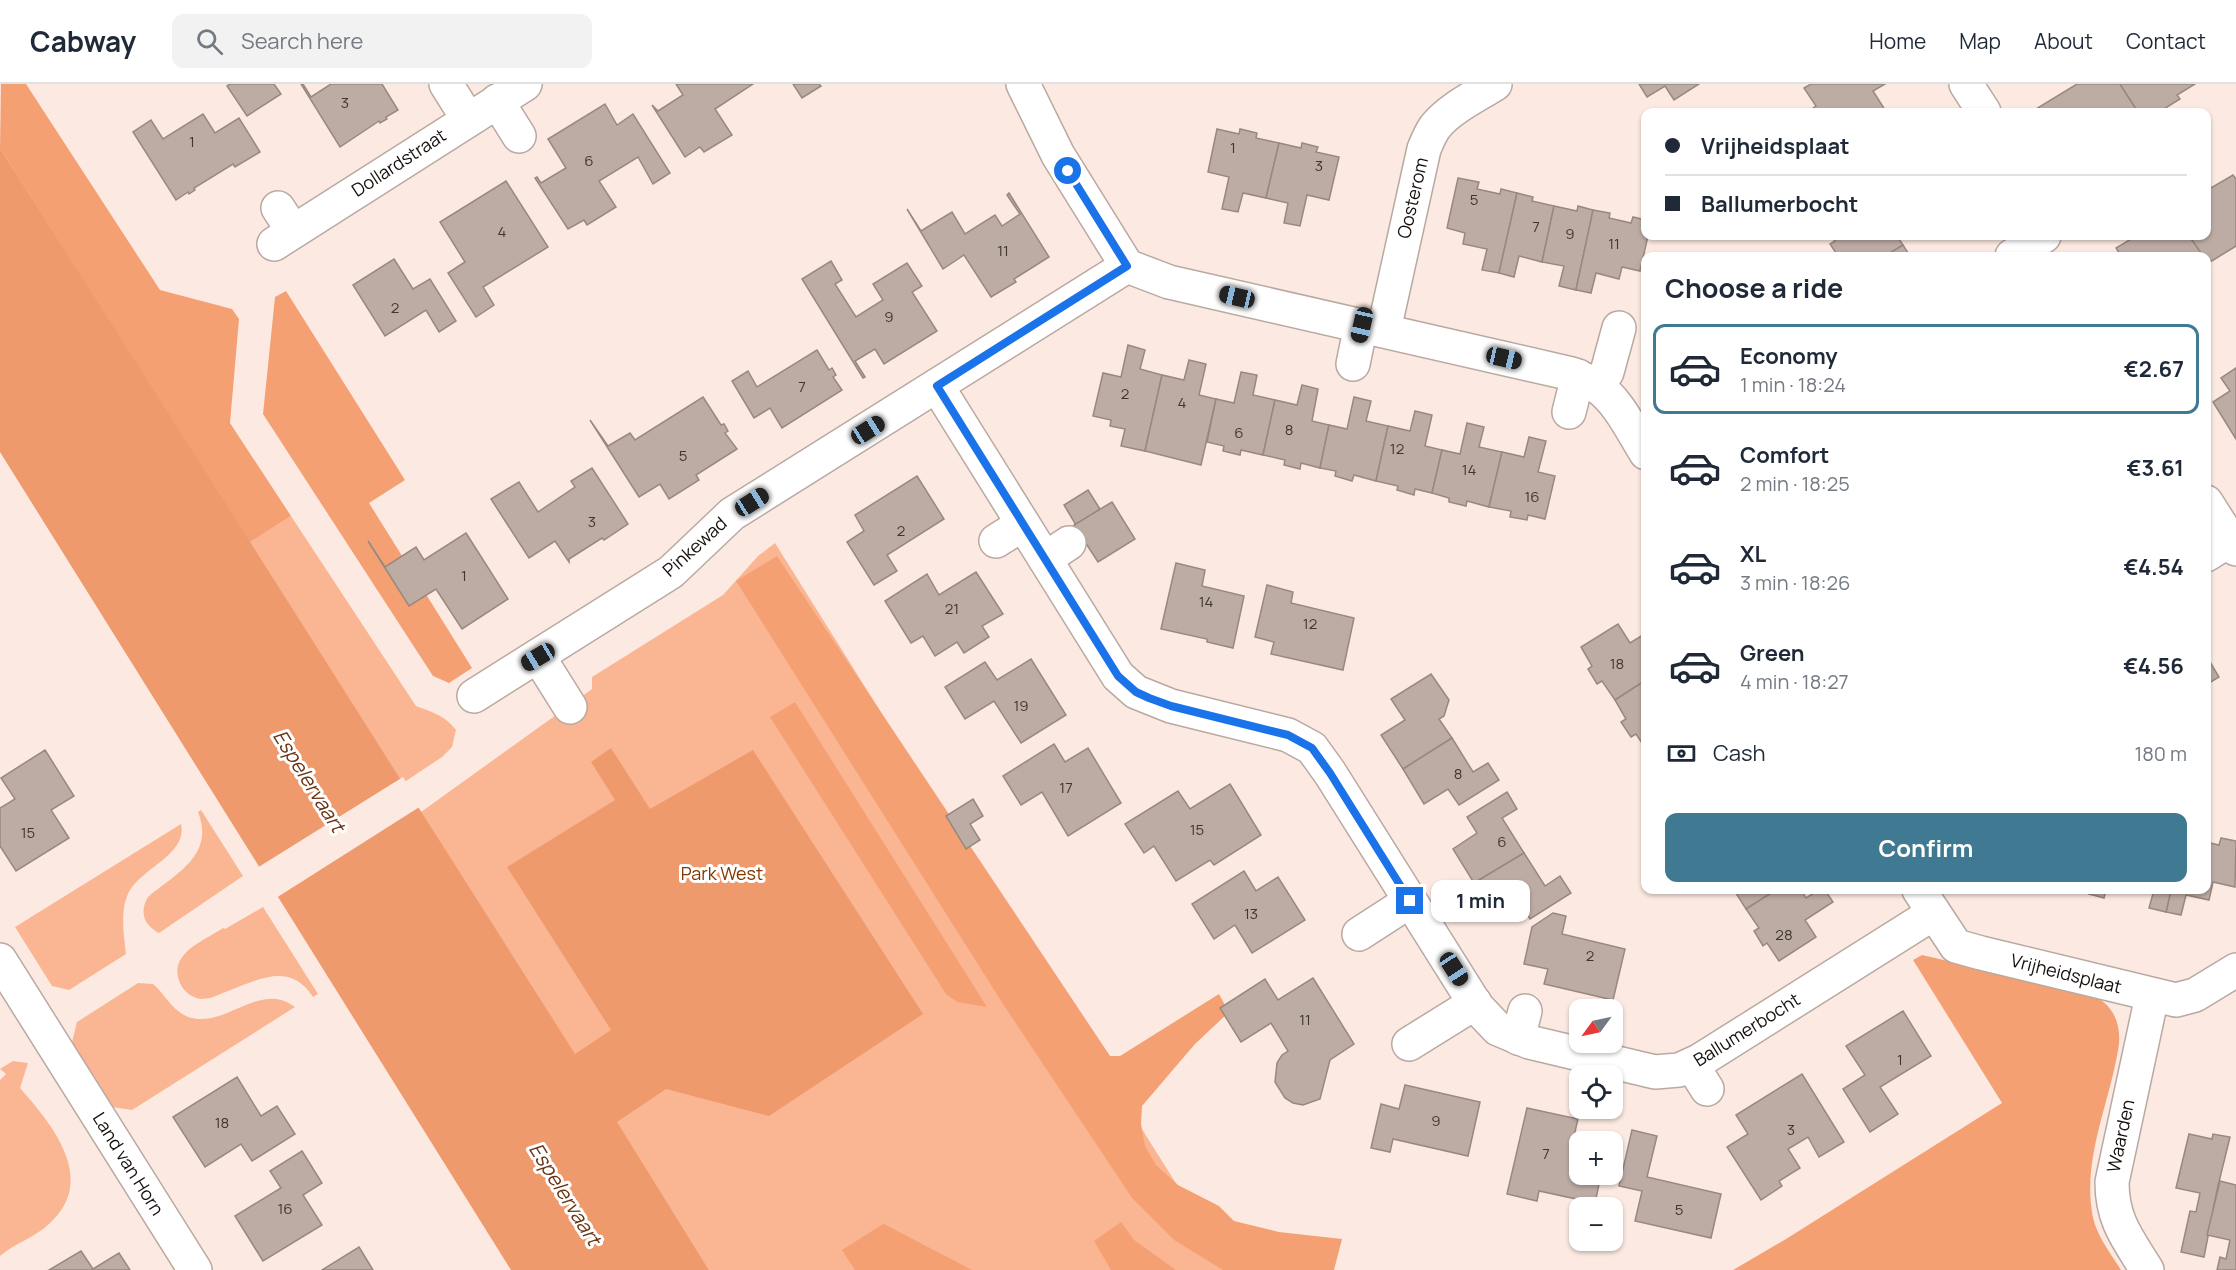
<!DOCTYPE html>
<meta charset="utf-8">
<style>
:root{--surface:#fff;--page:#f2f2f3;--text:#1f2937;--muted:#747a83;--line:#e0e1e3;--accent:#3f7992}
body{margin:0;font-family:Manrope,sans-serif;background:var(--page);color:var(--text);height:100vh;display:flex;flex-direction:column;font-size:22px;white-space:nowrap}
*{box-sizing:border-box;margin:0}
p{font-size:20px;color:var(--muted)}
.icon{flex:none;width:33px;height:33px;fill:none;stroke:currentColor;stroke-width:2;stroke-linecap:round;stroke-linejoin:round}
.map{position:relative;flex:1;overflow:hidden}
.details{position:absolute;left:1641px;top:168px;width:570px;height:642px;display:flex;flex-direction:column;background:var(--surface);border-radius:12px;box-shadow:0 2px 4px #0004}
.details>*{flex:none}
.banner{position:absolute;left:1641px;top:24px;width:570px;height:132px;border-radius:12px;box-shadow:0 2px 4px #0004;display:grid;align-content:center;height:132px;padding:0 24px;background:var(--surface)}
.needle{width:39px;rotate:237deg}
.tools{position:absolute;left:1569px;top:915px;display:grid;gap:12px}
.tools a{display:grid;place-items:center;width:54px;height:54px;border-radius:12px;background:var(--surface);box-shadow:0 2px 4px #0004;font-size:30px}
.end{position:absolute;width:27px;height:27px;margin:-14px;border:8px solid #1a73e8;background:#fff;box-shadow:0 0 0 3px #fff}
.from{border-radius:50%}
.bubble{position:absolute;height:42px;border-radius:12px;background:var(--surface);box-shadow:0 2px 4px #0004;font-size:20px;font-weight:700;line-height:42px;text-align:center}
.car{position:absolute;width:18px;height:36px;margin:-18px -9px;border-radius:8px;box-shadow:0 0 4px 2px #0007;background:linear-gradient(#222 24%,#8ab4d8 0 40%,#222 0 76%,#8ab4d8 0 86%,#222 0)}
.banner b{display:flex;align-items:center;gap:21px;height:57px;font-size:22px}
.banner b+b{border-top:2px solid var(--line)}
.banner i{width:15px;height:15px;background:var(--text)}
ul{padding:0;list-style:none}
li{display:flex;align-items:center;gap:18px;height:90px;margin:0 12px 9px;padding:0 12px;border:3px solid transparent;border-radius:12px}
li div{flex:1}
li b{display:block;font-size:22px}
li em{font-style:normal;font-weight:700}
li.selected{border-color:var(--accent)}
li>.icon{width:54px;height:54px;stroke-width:1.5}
h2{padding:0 24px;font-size:27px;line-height:72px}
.pay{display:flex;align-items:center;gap:15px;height:66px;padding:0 24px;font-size:22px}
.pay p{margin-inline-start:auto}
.action{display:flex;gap:12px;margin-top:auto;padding:12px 24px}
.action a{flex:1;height:69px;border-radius:12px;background:var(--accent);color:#fff;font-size:24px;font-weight:700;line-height:69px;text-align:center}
header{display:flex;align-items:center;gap:36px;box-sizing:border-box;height:84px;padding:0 30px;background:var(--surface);border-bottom:2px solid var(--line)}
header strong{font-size:28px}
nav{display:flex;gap:33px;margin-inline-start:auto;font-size:21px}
.search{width:420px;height:54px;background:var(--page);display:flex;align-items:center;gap:15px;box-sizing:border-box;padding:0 21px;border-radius:12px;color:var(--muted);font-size:22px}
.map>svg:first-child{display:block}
</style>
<header>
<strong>Cabway</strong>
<div class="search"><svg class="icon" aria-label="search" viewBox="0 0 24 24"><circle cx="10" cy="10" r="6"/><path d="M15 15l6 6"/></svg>Search here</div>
<nav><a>Home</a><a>Map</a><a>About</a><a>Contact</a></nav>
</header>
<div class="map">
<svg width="2236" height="1186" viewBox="0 0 2236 1186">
<rect width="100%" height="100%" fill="#fceae2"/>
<!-- green -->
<g fill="#fab693">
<path d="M291,432L416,622C432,628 446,632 456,646L452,663L442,673L403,699L249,459Z"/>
<path d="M775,459L1177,1101L1309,1186H709L421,728L592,605V593L723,511L758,472Z"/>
<path d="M201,726L243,792L159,849C144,841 139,828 148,813C177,789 215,771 198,728Z"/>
<path d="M181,740C188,771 140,784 128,810C120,827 124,851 126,870L69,906L52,902L15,843Z"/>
<path d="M263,823L318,910L313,913C289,876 256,897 223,909C216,912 209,915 201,915C193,914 186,909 182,903C164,871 202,858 223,844L225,845Z"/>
<path d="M138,899L153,900C165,910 171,925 186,932C224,948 259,895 295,923L132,1026L112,1023L72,958L77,938Z"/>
<path d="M13,977L28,979L20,1004C52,1040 98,1096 50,1139C36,1153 15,1159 0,1172V996L6,990L0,985Z"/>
</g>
<!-- forest -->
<g fill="#f5a073">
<path d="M1,0H26L160,206L232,225L239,235L230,339L291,432L249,459L0,64Z"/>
<path d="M286,207L405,396L369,419L472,584L449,599L433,592L263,330L275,213Z"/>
<path d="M777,472L1110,972H1120L1219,910L1226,923L1227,930L1195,960L1142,1022L1141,1040L1145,1062L1156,1081L1178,1101L1219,1122L1234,1137L1279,1148L1342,1155L1334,1186H1223L1174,1156L1132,1114L1003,920L736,497Z"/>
<path d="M795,618L987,923L957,918L946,910L770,633Z"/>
<path d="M1922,871L2087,909C2110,917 2121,935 2119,960C2111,1016 2083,1071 2092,1128C2095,1150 2110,1168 2121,1186H1733L1786,1155L2002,1019L1913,876Z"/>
<path d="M1121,1138L1134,1156L1176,1186H1111L1094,1157Z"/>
<path d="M883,1140H884L972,1186H855L842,1166Z"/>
</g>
<!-- water -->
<path fill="#ef9a6d" d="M0,64L575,970L611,946L507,783L615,716L591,678L611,664L650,725L753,666L923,930L769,1032L666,1005L617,1038L709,1186H511L0,368Z"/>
<!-- pier -->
<path fill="#fceae2" d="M403,693L421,722L276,814L257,784Z"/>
<!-- building -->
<g fill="#bcaca4" stroke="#988880" stroke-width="1.5">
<path d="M230,0H274L281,10L247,32L227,2Z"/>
<path d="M301,0H303L311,13L331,0H382L398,26L386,33L387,35L380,39L379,37L340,63Z"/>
<path d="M676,0H753L715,25L732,51L704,68L700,63L685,73L652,21L658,27L683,11Z"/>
<path d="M793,0H819L821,2L802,14Z"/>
<path d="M1639,0H1699L1674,16L1665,2L1647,13Z"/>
<path d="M1811,0H1885L1873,7L1885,26L1880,28H1814L1812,25L1816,22L1804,4Z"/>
<path d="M2077,0H2120L2138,28H2031Z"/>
<path d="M2120,0H2195L2177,11L2180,15L2159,28H2138Z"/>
<path d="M605,20L617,41L633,30L670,89L653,100L638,73L599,97L616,123L587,141L584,136L568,145L535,94L537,93L541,99L566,84L548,55Z"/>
<path d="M203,30L215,49L239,34L260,68L235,83L233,80L194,104L195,106L189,110L188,108L176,116L133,48L151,36L163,55Z"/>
<path d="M1217,45L1239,50L1240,45L1257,49L1256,54L1279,59L1266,114L1243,109L1238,128L1222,125L1229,93L1208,88Z"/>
<path d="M1279,59L1301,64L1302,59L1318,63L1316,68L1339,73L1329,116L1307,111L1300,142L1284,139L1288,119L1266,114Z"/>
<path d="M2233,91L2236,95V162L2207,180L2206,172H2203L2189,152H2206V101L2209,100L2211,104Z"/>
<path d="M1458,94L1479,98L1477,105L1500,110L1501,105L1517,109L1499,189L1482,186L1487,165L1463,160L1465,149L1447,144Z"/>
<path d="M506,97L548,163L483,203L494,221L476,233L448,189L465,178L440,138Z"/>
<path d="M1009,109L1049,173L1014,195L1016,198L991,213L964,171L943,185L907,125L921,147L952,128L965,150L995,131L1002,142L1020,130L1007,111Z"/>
<path d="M1517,109L1533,113L1532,117L1554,122L1542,178L1519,172L1514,193L1499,189Z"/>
<path d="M1554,122L1577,127L1578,122L1593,126L1576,206L1559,202L1564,182L1542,178Z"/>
<path d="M1593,126L1610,129L1609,134L1631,139L1633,133L1646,136V152H1648L1640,187L1622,183L1619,195L1596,189L1591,209L1576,206Z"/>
<path d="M1831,152H1897L1903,161L1885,172H1838L1830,160L1835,157Z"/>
<path d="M2136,152H2189L2203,172H2121L2116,164Z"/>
<path d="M1903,161L1910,172H1885Z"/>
<path d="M394,175L413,205L430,195L456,237L439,248L426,226L385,252L353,201Z"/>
<path d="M831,177L842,196L835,200L856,233L883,216L873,200L907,179L922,202L912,208L937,247L884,280L875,265L855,277L865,293L863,294L802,195Z"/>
<path d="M1128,261L1145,266L1140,285L1162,291L1145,367L1121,362L1125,345L1110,342L1111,336L1093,332L1103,289L1121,293Z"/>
<path d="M817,266L829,286L832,284L836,291L833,293L842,306L782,344L770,324L754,334L732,297L748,287L757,303Z"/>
<path d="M1189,276L1206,280L1199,311L1216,315L1201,381L1145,367L1162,291L1184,296Z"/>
<path d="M2236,284V355L2213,318L2230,307L2221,294Z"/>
<path d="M1241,288L1257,291L1253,311L1275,316L1263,371L1241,366L1240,371L1223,367L1224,362L1207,358L1216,315L1234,319Z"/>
<path d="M1302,301L1318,305L1312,337L1329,341L1320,384L1301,379L1300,385L1284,381L1285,376L1263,371L1275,316L1297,321Z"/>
<path d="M703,313L721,341L724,340L728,347L725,349L737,365L696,391L699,396L669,415L660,400L639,413L590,336L608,362L630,349L635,356Z"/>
<path d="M1354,313L1371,317L1366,337L1388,342L1376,397L1354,391L1352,397L1335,392L1336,387L1320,384L1329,341L1347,345Z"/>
<path d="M1415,327L1432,331L1425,362L1442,366L1432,409L1415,405L1414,411L1397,406L1398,402L1376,397L1388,342L1410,347Z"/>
<path d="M1467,339L1484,343L1479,363L1502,368L1489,423L1467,417L1466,422L1449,418V414L1432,409L1442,366L1460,370Z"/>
<path d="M1529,353L1546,357L1538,388L1555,392L1545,435L1528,431L1527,436L1510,433L1511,427L1489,423L1502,368L1524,373Z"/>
<path d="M592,384L628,440L604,456L602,454L569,475V478L555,457L529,474L491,415L519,398L538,428L575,403L571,397Z"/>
<path d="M917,392L944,435L887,471L897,487L874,501L847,458L864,447L855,431Z"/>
<path d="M1088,406L1100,425L1076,441L1064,421Z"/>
<path d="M1112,418L1135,455L1098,478L1074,441Z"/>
<path d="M466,449L508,515L462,545L436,505L409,522L368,457L385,483L416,463L424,476Z"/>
<path d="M1176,479L1205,486L1202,502L1244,512L1233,564L1207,558V555L1161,545Z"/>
<path d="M976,488L1003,530L982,542L989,553L964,569L957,558L935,572L923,552L911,559L885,517L927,490L939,511Z"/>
<path d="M1267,501L1293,508L1291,519L1354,534L1343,586L1271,570L1274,558L1255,553Z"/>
<path d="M1618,540L1630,559L1646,549V596L1615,616L1602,597L1597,600L1588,585L1592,582L1581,563Z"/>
<path d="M1031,575L1066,631L1021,659L994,617L965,635L945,603L985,578L997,596Z"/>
<path d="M2210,578L2219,593L2206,601V581Z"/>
<path d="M1431,590L1449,616L1444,632L1439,635L1452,654L1403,685L1381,651L1405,636L1391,615Z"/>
<path d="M1646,596V665L1636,650L1631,653L1621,638L1626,635L1615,616Z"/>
<path d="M1452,654L1473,688L1488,679L1499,696L1459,721L1448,705L1424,720L1403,685Z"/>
<path d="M1054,660L1065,678L1088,664L1121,719L1068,752L1042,708L1021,721L1003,692Z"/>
<path d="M45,666L74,712L51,726L69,754L16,787L0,762V724L15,715L1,694Z"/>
<path d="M1230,700L1261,751L1214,781L1210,776L1176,797L1154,762L1144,769L1125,740L1178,707L1190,725Z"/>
<path d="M1507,708L1517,725L1502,734L1524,769L1474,799L1453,765L1477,749L1467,733Z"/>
<path d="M973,715L983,732L970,740L980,756L966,765L946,732Z"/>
<path d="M2221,754L2236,757L2235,803L2213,798L2209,816L2186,811L2181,831L2166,828L2171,806H2206V758L2219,761Z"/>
<path d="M1524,769L1545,802L1560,792L1571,809L1530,835L1520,818L1495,834L1474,799Z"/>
<path d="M1244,787L1256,807L1278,793L1305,836L1252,869L1235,841L1214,855L1192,820Z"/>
<path d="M1734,806H1776L1746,825Z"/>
<path d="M1776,806H1801L1806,814L1819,806H1825L1833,818L1805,836L1816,853L1779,877L1767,859L1763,862L1754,847L1759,844L1746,825Z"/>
<path d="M2090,806H2106L2104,814L2089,810Z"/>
<path d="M2154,806H2171L2166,828L2149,824Z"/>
<path d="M1553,829L1566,832L1562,850L1625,865L1613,916L1544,900L1548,885L1524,880L1532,843Z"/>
<path d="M1313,894L1354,960L1330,976L1320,1015L1303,1021L1293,1019L1285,1014L1275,998L1277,979L1282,971L1288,967L1271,939L1241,958L1220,924L1265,895L1278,916Z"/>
<path d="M1903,927L1931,972L1880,1003L1898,1030L1870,1048L1843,1005L1865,991L1846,962Z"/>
<path d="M1802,990L1844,1058L1819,1073L1808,1053L1788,1065L1800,1084L1779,1097L1782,1102L1761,1116L1727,1063L1748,1050L1736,1031Z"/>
<path d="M237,993L261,1032L277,1022L295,1050L252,1077L241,1060L205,1083L173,1033Z"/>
<path d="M1405,1001L1480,1018L1468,1072L1393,1055L1390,1068L1371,1064L1381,1020L1399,1025Z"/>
<path d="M1527,1024L1578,1035L1574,1052L1593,1056L1580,1058V1090L1601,1091L1595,1119L1539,1107L1537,1117L1507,1110Z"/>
<path d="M1632,1046L1657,1052L1647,1093L1721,1110L1711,1154L1635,1137L1642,1107L1619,1102Z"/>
<path d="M2189,1050L2212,1055L2213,1050L2230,1053L2217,1106L2204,1173L2181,1168L2190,1127L2196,1128L2200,1109L2176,1104Z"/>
<path d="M302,1067L322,1099L303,1111L322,1141L263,1177L235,1132L281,1104L270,1087Z"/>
<path d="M2220,1097L2236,1101V1186H2217L2220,1173L2226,1175L2230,1156L2207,1151Z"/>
<path d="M359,1163L373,1186H322Z"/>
<path d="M81,1167L93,1185L119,1169L130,1186H49Z"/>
</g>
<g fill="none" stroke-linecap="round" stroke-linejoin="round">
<defs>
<g id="minor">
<path d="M446,0L468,35"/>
<path d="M1023,0L1058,71L1127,182L1169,198L1572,290C1581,294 1590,297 1598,303C1619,318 1632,347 1646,369"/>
<path d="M1966,0L1984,28"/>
<path d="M497,17L519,52"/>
<path d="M278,124L293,147"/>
<path d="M274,160L525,0"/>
<path d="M2012,172L2044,152"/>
<path d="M1384,246L1424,65C1427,58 1430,50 1435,43C1449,25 1476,12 1495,0"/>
<path d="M1353,280L1361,241"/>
<path d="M937,302L1118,592L1136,608L1171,622L1288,651L1312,664L1330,689L1477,923L1498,945L1529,958L1655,988L1679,986L1699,977L1934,829"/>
<path d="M1598,302L1607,288L1619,244"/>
<path d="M1569,328L1578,292"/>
<path d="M2206,418L2236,465"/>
<path d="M996,457L1023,440"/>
<path d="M2206,471L2230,456"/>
<path d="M1045,475L1069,459"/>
<path d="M538,572L570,623"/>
<path d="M474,612L671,488L732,430L1127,182"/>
<path d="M1919,806L1956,862L1981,869L2176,916L2195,911L2236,886"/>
<path d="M1359,850L1410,817"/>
<path d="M0,876L195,1186"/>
<path d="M1518,954L1525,927"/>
<path d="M1409,960L1475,919"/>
<path d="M1692,981L1707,1005"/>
<path d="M2147,1186C2128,1155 2112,1137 2112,1098L2152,912"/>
</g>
</defs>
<!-- minor casing -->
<use href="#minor" stroke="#b9a9a1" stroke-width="36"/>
<!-- minor -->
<use href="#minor" stroke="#fff" stroke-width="33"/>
</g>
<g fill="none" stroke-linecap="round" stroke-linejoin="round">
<!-- route -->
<path stroke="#1a73e8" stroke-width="8" d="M1068,87L1127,182L937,302L1118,592L1136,608L1149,614L1171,622L1288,651L1312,664L1330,689L1410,817"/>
</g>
<g text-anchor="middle" stroke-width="6" stroke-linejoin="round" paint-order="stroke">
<!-- number labels -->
<g font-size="15" fill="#3f3632">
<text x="345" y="24">3</text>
<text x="192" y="63">1</text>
<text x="1233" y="69">1</text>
<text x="589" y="82">6</text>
<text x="1319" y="87">3</text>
<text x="1474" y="121">5</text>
<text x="1536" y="148">7</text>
<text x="502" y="153">4</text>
<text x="1570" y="155">9</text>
<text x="1614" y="165">11</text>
<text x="1003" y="172">11</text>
<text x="395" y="229">2</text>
<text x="889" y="238">9</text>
<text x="802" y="308">7</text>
<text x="1125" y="315">2</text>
<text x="1182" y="324">4</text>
<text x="1289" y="351">8</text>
<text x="1239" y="354">6</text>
<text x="1397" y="370">12</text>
<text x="683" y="377">5</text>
<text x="1469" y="391">14</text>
<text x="1532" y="418">16</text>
<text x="592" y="443">3</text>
<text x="901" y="452">2</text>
<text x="464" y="497">1</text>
<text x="1206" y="523">14</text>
<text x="952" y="530">21</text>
<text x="1310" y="545">12</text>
<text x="1617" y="585">18</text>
<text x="1021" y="627">19</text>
<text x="1458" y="695">8</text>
<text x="1066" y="709">17</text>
<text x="1197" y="751">15</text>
<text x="28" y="754">15</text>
<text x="1502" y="763">6</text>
<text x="1251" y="835">13</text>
<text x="1784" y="856">28</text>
<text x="1590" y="877">2</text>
<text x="1305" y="941">11</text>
<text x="1900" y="981">1</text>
<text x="1436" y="1042">9</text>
<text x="222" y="1044">18</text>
<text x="1791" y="1051">3</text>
<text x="1546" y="1075">7</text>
<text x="285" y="1130">16</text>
<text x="1679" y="1131">5</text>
</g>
<!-- street labels -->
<g font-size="18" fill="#150f0c" stroke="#fff">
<text transform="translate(399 79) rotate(-33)" y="6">Dollardstraat</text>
<text transform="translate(1413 114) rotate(-77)" y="6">Oosterom</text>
<text transform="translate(695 463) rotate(-42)" y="6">Pinkewad</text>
<text transform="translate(2066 890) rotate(14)" y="6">Vrijheidsplaat</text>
<text transform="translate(1747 946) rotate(-32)" y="6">Ballumerbocht</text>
<text transform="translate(2121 1052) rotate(-78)" y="6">Waarden</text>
<text transform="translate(128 1080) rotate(58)" y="6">Land van Horn</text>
</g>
<!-- park labels -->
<g font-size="18" fill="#823700" stroke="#fff">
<text x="722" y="796">Park West</text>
</g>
<!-- water labels -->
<g font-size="20" font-style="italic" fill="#6b3414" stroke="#fff">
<text transform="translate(309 697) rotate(58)" y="7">Espelervaart</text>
<text transform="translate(565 1110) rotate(58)" y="7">Espelervaart</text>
</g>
</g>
</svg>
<div class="tools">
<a><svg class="needle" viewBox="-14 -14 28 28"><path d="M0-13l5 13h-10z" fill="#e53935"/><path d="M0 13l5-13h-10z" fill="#747a83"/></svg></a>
<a><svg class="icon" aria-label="locate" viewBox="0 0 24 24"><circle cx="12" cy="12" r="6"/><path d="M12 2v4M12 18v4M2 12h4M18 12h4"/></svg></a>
<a>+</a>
<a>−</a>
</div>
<i class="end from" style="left:1068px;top:87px"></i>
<i class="end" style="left:1410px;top:817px"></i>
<div class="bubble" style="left:1431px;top:796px;width:99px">1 min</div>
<i class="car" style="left:1237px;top:213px;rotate:283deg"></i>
<i class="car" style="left:1362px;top:241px;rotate:193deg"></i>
<i class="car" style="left:1504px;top:274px;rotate:103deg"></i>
<i class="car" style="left:868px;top:346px;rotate:58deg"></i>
<i class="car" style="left:752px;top:418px;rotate:58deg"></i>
<i class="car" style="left:538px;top:573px;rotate:239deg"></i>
<i class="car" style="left:1454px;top:885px;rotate:147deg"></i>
<div class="banner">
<b><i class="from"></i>Vrijheidsplaat</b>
<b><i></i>Ballumerbocht</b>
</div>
<section class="details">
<h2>Choose a ride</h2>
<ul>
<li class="selected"><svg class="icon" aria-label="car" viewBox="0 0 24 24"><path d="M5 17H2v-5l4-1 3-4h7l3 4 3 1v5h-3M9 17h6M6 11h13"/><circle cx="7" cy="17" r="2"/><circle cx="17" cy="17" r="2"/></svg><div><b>Economy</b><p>1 min · 18:24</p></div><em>€2.67</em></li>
<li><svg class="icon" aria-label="car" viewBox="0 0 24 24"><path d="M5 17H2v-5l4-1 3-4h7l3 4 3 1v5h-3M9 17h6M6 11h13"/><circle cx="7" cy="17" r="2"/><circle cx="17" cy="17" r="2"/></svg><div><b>Comfort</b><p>2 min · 18:25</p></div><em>€3.61</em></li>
<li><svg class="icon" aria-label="car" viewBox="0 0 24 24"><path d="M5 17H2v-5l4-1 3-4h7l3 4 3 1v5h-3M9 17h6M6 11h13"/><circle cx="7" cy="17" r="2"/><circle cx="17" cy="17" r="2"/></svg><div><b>XL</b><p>3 min · 18:26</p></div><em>€4.54</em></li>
<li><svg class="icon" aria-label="car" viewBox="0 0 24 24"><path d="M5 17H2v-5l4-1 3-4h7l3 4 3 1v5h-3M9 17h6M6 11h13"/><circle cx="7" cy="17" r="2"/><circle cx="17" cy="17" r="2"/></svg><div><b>Green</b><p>4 min · 18:27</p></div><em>€4.56</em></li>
</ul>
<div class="pay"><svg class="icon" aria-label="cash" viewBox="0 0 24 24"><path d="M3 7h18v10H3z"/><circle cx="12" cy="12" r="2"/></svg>Cash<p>180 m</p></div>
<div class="action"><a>Confirm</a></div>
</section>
</div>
